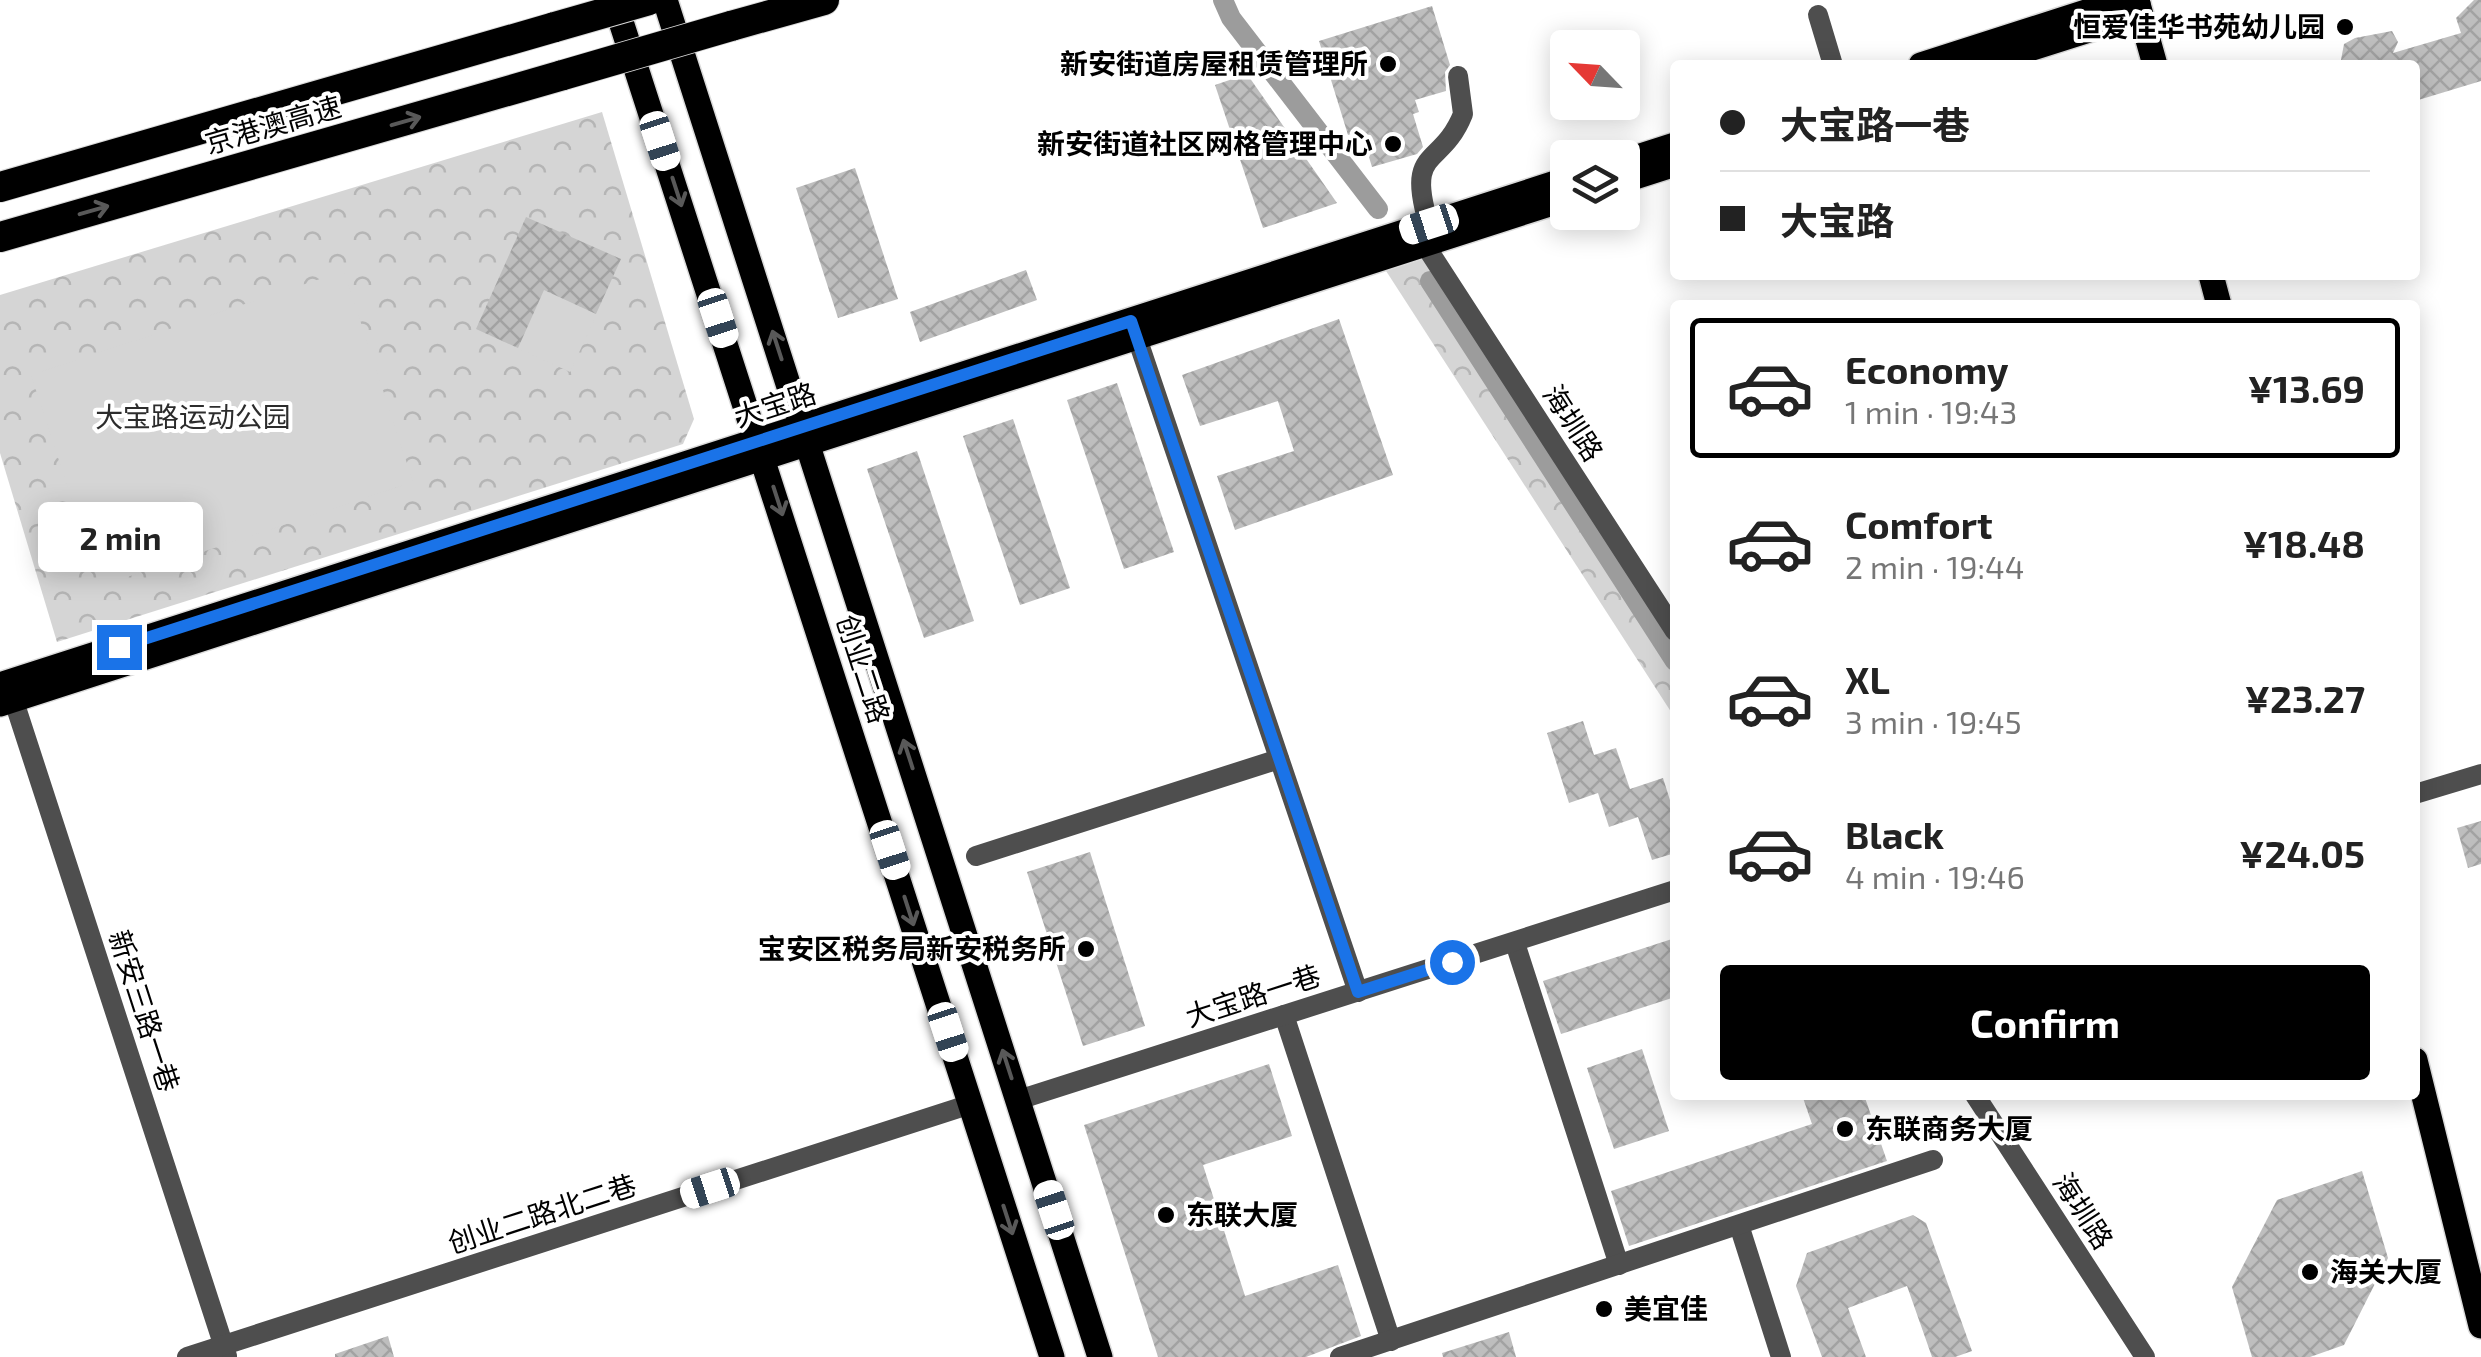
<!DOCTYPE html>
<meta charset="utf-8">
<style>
:root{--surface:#fff;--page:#f2f2f2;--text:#222;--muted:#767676;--line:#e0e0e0;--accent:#000}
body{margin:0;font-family:"Exo 2","Noto Sans SC",sans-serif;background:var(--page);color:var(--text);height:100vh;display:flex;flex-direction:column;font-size:38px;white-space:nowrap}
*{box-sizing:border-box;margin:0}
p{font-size:32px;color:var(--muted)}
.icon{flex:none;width:55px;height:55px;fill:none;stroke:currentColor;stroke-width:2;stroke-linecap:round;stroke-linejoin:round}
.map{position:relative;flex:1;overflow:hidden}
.drawer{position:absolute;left:1670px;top:300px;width:750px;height:800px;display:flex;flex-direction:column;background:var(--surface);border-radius:10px;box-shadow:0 5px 25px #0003}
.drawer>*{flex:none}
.banner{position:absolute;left:1670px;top:60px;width:750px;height:220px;border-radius:10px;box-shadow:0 5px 25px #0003;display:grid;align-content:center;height:220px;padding:0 50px;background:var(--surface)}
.needle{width:65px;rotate:295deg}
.buttons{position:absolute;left:1550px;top:30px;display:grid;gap:20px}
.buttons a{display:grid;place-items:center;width:90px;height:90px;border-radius:10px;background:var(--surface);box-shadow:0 5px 25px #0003;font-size:50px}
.end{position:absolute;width:45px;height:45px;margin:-22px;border:12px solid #1a73e8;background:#fff;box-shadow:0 0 0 5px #fff}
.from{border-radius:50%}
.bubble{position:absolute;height:70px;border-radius:10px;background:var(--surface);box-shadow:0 5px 25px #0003;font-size:32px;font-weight:700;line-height:70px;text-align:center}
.car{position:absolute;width:30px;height:60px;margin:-30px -15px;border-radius:12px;box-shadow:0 0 8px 2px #0007;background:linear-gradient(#fff 24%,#345 0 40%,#fff 0 76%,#345 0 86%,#fff 0)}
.banner b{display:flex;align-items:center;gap:35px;height:95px;font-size:38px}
.banner b+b{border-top:2px solid var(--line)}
.banner i{width:25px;height:25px;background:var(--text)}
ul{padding:18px 0 0;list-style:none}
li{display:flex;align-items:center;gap:30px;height:140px;margin:0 20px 15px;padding:0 30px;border:5px solid transparent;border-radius:10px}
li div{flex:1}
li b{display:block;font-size:38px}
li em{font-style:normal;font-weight:700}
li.current{border-color:var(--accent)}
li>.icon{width:90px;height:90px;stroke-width:1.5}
.button{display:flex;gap:20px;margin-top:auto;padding:20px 50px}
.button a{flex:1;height:115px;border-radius:10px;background:var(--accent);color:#fff;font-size:40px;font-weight:700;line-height:115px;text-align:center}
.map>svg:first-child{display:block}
</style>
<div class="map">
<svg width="2481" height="1357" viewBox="0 0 2481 1357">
<defs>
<pattern id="park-crowns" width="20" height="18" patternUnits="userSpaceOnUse" patternTransform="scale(2.5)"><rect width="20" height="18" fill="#d5d5d5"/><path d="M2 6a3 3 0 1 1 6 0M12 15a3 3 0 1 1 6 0" fill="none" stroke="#b5b5b5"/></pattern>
<pattern id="building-cross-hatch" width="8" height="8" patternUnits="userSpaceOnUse" patternTransform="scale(2.5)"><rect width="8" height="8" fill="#bebebe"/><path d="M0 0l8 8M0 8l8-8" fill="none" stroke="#a2a2a2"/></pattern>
</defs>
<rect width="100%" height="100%" fill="#fff"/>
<!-- park -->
<g fill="url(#park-crowns)">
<path d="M602,112L694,419L683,444L57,642L0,453V295Z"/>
<path d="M1425,245L1675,622V718L1379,260Z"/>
</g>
<!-- pitch -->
<g fill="#d5d5d5">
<path d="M344,271L413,482L100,586L31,375Z"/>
<path d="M509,274L597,314L570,372L482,332Z"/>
</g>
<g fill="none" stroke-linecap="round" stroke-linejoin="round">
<!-- canal -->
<g stroke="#9c9c9c" stroke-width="20">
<path d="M1223,0L1231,18L1378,209"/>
<path d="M1430,281L1675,661"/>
</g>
</g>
<!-- building -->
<g fill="url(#building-cross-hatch)">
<path d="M2474,0H2481V81L2415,101V65H2340L2344,44L2355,38L2392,31L2398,42L2393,53L2461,33L2456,18Z"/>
<path d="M1432,6L1450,65L1445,72L1446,91L1415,100L1419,112L1413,114L1423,147L1417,154L1372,167L1361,131L1348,135L1319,41Z"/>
<path d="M1247,74L1337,203L1263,228L1215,85Z"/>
<path d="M855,168L898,299L838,318L796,188Z"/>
<path d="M526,217L621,259L596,314L544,290L518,348L476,329Z"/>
<path d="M1026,270L1037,300L920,342L910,312Z"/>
<path d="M1339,319L1393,475L1235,530L1217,476L1294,451L1278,401L1200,426L1182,375Z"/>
<path d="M1117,383L1174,552L1124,569L1067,400Z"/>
<path d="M1013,419L1070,588L1020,605L963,436Z"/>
<path d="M917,451L974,621L924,638L867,469Z"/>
<path d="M1583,721L1594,755L1616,748L1630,789L1663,778L1675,816V853L1652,860L1638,817L1609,827L1598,793L1569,803L1547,733Z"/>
<path d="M2481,821V864L2468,868L2457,828Z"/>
<path d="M1090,852L1145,1026L1083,1046L1027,872Z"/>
<path d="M1675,938V997L1561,1034L1543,981Z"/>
<path d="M1642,1049L1669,1131L1614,1149L1587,1068Z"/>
<path d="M1269,1064L1292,1136L1203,1165L1245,1296L1338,1265L1361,1336L1306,1357H1158L1084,1125Z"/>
<path d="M1802,1095H1864L1887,1161L1629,1246L1611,1191L1812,1124Z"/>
<path d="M2362,1171L2388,1258L2344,1345L2310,1357H2252L2232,1287L2277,1200Z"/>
<path d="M1913,1215L1926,1223L1972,1351L1955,1357H1932L1907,1286L1848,1308L1866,1357H1822L1796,1286L1807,1253Z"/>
<path d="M1509,1332L1516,1357H1443L1442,1353Z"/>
<path d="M388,1336L394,1357H335V1354Z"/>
</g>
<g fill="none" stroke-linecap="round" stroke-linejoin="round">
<defs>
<g id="major">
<path d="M614,0L1052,1357"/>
<path d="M665,0L1100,1357"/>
<path d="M2138,4L2155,65"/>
<path d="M1921,65L2089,11L2138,4"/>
<path d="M1979,65L2092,29L2124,11"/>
<path d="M1622,162L1675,145"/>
<path d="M1622,181L1675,164"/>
<path d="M2211,275L2219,305"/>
<path d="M0,685L1568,179"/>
<path d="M0,704L1568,198"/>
<path d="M2415,1060L2481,1326"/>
</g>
<g id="highway">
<path d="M731,26L824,0"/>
<path d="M0,187L555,27"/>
<path d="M0,237L563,75"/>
</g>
</defs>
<!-- major casing -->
<use href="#major" stroke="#dbdbdb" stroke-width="28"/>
<!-- highway casing -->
<use href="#highway" stroke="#dbdbdb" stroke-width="32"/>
<!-- minor -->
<g stroke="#4e4e4e" stroke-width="20">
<path d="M1818,15L1833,65"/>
<path d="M1429,225C1405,146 1441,169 1463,114L1458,76"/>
<path d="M1425,245L1675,631"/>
<path d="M1133,326L1358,992"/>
<path d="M10,689L227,1356"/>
<path d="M2415,794L2481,774"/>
<path d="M976,856L1279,759"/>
<path d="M1515,943L1619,1265"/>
<path d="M1284,1015L1391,1341"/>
<path d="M1975,1095L2145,1357"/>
<path d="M1018,1100L1675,890"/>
<path d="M1739,1225L1781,1357"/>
<path d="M187,1357L971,1104"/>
<path d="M1340,1357L1933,1160"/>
</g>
<!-- major -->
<use href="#major" stroke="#000" stroke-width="25"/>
<!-- highway -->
<use href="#highway" stroke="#000" stroke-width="30"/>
<defs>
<g id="highway-bridge">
<path d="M555,27L649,0"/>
<path d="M563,75L731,26"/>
</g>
</defs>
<!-- highway-bridge casing -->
<use href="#highway-bridge" stroke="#dbdbdb" stroke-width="32" stroke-linecap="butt"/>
<!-- highway-bridge -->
<use href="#highway-bridge" stroke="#000" stroke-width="30"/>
</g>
<!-- one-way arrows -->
<defs><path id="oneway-shaft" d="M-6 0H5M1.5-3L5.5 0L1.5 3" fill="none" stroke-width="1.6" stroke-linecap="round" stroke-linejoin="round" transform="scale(2.5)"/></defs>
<g stroke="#595959">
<use href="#oneway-shaft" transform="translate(406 121) rotate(-16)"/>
<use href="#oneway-shaft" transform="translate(677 192) rotate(72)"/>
<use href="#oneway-shaft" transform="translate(94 210) rotate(-16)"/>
<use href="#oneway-shaft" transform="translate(777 345) rotate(-108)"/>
<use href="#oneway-shaft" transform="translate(778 501) rotate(72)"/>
<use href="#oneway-shaft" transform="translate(908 754) rotate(-108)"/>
<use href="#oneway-shaft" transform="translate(909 911) rotate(72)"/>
<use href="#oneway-shaft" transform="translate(1007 1064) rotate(-108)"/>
<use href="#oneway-shaft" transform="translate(1008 1220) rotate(72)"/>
</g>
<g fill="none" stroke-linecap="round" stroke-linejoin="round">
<!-- route -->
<path stroke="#1a73e8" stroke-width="12" d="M119,647L1131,321L1358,992L1452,962"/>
</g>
<!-- markers -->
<g fill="#000" stroke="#fff" stroke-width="4">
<circle cx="2345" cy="27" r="10"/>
<circle cx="1388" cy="64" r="10"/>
<circle cx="1393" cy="144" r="10"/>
<circle cx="1086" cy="949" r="10"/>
<circle cx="1845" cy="1129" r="10"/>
<circle cx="1166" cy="1215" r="10"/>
<circle cx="2310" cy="1272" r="10"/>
<circle cx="1604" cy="1309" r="10"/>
</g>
<g text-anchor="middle" stroke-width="8" stroke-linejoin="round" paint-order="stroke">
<!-- poi labels -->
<g font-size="28" font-weight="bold" fill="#000" stroke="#fff" text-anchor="end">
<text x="2325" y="37">恒爱佳华书苑幼儿园</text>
<text x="1368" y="74">新安街道房屋租赁管理所</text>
<text x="1373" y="154">新安街道社区网格管理中心</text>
<text x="1066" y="959">宝安区税务局新安税务所</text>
<text x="1865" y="1139" text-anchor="start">东联商务大厦</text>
<text x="1186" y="1225" text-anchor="start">东联大厦</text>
<text x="2330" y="1282" text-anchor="start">海关大厦</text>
<text x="1624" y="1319" text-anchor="start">美宜佳</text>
</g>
<!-- street labels -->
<g font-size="28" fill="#000" stroke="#fff">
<text transform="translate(273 125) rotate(-16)" y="10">京港澳高速</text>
<text transform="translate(775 405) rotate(-18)" y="10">大宝路</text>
<text transform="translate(1573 423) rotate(57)" y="10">海圳路</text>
<text transform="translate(863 669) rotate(72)" y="10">创业二路</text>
<text transform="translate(1253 996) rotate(-18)" y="10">大宝路一巷</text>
<text transform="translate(144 1011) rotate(72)" y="10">新安三路一巷</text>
<text transform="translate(2083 1211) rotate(57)" y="10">海圳路</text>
<text transform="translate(542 1214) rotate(-18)" y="10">创业二路北二巷</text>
</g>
<!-- park labels -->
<g font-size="28" fill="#2c2c2c" stroke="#fff">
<text x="193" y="427">大宝路运动公园</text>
</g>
</g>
</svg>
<div class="buttons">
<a><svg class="needle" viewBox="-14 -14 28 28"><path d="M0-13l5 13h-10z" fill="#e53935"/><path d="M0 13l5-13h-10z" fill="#767676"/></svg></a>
<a><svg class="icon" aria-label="layers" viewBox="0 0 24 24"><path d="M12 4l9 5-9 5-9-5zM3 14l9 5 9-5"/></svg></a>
</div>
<i class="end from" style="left:1452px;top:962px"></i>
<i class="end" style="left:119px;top:647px"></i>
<div class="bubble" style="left:38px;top:502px;width:165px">2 min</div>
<i class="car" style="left:660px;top:141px;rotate:162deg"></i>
<i class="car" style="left:1429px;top:224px;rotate:252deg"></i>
<i class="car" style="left:718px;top:318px;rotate:162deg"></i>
<i class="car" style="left:890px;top:850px;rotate:162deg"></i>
<i class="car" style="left:948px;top:1032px;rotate:162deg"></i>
<i class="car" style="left:710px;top:1188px;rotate:252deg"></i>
<i class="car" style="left:1054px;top:1210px;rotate:342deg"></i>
<div class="banner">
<b><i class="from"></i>大宝路一巷</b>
<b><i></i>大宝路</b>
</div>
<section class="drawer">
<ul>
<li class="current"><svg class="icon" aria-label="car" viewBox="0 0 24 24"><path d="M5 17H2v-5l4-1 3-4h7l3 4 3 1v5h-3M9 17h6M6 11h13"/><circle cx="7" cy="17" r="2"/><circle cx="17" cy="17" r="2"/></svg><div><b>Economy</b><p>1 min · 19:43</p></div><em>¥13.69</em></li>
<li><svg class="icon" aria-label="car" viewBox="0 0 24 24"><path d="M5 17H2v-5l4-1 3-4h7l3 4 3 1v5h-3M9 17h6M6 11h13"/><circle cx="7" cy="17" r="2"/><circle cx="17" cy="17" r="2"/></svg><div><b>Comfort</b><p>2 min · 19:44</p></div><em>¥18.48</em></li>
<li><svg class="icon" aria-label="car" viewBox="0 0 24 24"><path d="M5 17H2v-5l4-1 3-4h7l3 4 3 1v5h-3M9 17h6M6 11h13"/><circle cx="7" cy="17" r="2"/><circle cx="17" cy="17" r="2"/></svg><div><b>XL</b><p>3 min · 19:45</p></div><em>¥23.27</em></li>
<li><svg class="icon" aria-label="car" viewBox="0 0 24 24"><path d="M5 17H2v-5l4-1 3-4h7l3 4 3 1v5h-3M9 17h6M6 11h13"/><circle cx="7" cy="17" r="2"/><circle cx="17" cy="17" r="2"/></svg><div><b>Black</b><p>4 min · 19:46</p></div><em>¥24.05</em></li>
</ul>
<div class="button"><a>Confirm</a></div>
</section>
</div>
